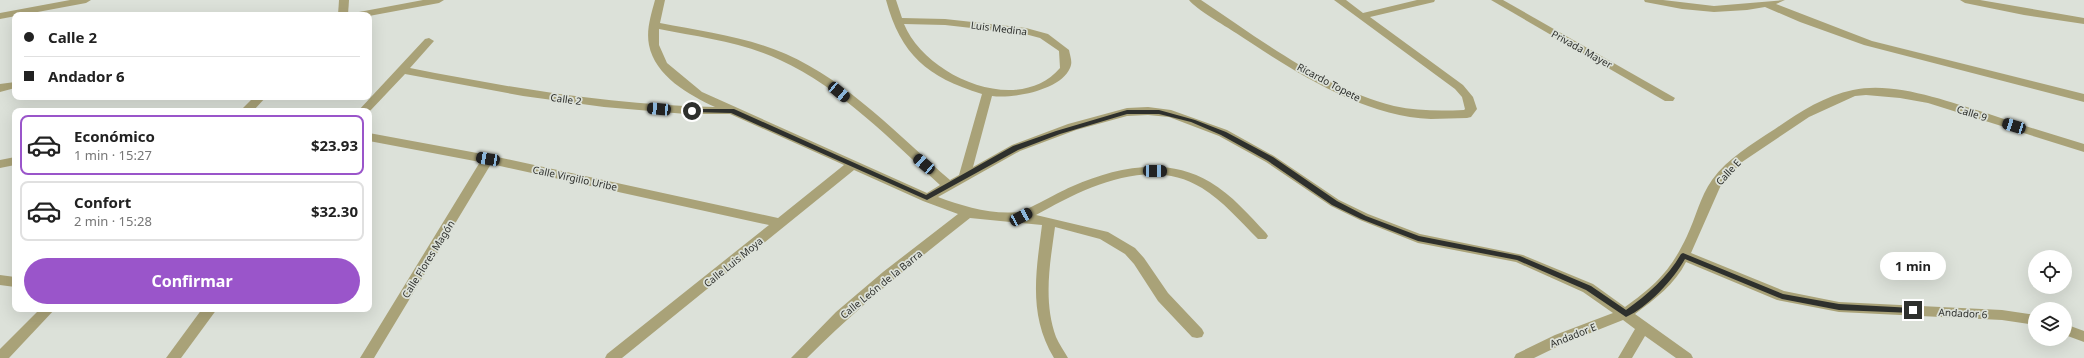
<!DOCTYPE html>
<html lang="es">
<meta charset="utf-8">
<style>
:root{--surface:#fff;--page:#f2f2f2;--text:#222;--muted:#767676;--line:#e0e0e0;--accent:#9a55ca}
body{margin:0;font-family:"Noto Sans",sans-serif;background:var(--page);color:var(--text);height:100vh;display:flex;flex-direction:column;font-size:15px;white-space:nowrap}
*{box-sizing:border-box;margin:0}
p{font-size:13px;color:var(--muted)}
.icon{flex:none;width:22px;height:22px;fill:none;stroke:currentColor;stroke-width:2;stroke-linecap:round;stroke-linejoin:round}
.map{position:relative;flex:1;overflow:hidden}
.sheet{position:absolute;left:12px;top:108px;width:360px;height:204px;display:flex;flex-direction:column;background:var(--surface);border-radius:8px;box-shadow:0 4px 16px #0002}
.sheet>*{flex:none}
.banner{position:absolute;left:12px;top:12px;width:360px;height:88px;border-radius:8px;box-shadow:0 4px 16px #0002;display:grid;align-content:center;height:88px;padding:0 12px;background:var(--surface)}
.controls{position:absolute;left:2028px;top:250px;display:grid;gap:8px}
.controls a{display:grid;place-items:center;width:44px;height:44px;border-radius:50%;background:var(--surface);box-shadow:0 4px 16px #0002;font-size:20px}
.end{position:absolute;width:18px;height:18px;margin:-9px;border:5px solid #2e302d;background:#fff;box-shadow:0 0 0 2px #fff}
.from{border-radius:50%}
.bubble{position:absolute;height:28px;border-radius:14px;background:var(--surface);box-shadow:0 4px 16px #0002;font-size:13px;font-weight:700;line-height:28px;text-align:center}
.car{position:absolute;width:12px;height:24px;margin:-12px -6px;border-radius:5px;box-shadow:0 0 3px 1px #0007;background:linear-gradient(#222 24%,#8ab4d8 0 40%,#222 0 76%,#8ab4d8 0 86%,#222 0)}
.banner b{display:flex;align-items:center;gap:14px;height:38px;font-size:15px}
.banner b+b{border-top:1px solid var(--line)}
.banner i{width:10px;height:10px;background:var(--text)}
ul{padding:7px 0 0;list-style:none}
li{display:flex;align-items:center;gap:12px;height:60px;margin:0 8px 6px;padding:0 4px;border:2px solid var(--line);border-radius:8px}
li div{flex:1}
li b{display:block;font-size:15px}
li em{font-style:normal;font-weight:700}
li.selected{border-color:var(--accent)}
li>.icon{width:36px;height:36px;stroke-width:1.5}
.primary-button{display:flex;gap:8px;margin-top:auto;padding:8px 12px}
.primary-button a{flex:1;height:46px;border-radius:24px;background:var(--accent);color:#fff;font-size:16px;font-weight:700;line-height:46px;text-align:center}
.map>svg:first-child{display:block}
</style>
<div class="map">
<svg width="2084" height="358" viewBox="0 0 2084 358">
<rect width="100%" height="100%" fill="#dce1d9"/>
<g fill="none" stroke-linecap="round" stroke-linejoin="round">
<!-- minor -->
<g fill="#a9a278" fill-rule="evenodd">
<path d="M70,0H91L86,3L0,19V13Z"/>
<path d="M339,0H349L348,15H338Z"/>
<path d="M423,0H444L439,3L369,16L354,15L359,12Z"/>
<path d="M655,0H665L660,23C702,31 747,37 786,54C849,82 899,136 950,180L959,175L982,94C927,77 901,55 886,0H896L902,18L945,19L1026,28L1048,34L1069,50C1070,56 1073,62 1070,68C1061,90 1013,99 992,96L973,167L1012,145L1068,124L1127,108L1148,107L1171,110L1227,130L1274,156L1339,200L1368,214L1420,234L1523,255L1593,284L1625,307C1656,285 1671,270 1687,236C1696,217 1700,197 1712,180C1728,158 1752,144 1775,129C1798,113 1824,96 1853,90C1894,81 1946,101 1986,113C2018,124 2051,134 2084,144V152L1928,103L1900,98L1866,95L1855,96L1809,117L1742,162L1721,185L1691,253L1784,291L1839,302L2002,310L2035,315V325L2002,320L1839,312L1777,300L1686,262C1675,284 1655,299 1635,314L1691,354L1693,358H1676L1645,336L1632,358H1618L1635,329L1623,320L1565,343L1534,358H1514L1516,354L1555,335L1613,313L1583,292L1516,262L1418,243L1360,220L1331,206L1266,162L1219,136L1169,117L1148,115L1127,116L1076,130L1020,151L938,197C962,206 992,215 1018,212C1025,212 1062,190 1073,186C1116,167 1167,156 1210,182C1232,195 1249,215 1266,233L1268,236L1266,239H1258C1240,221 1223,201 1202,188C1149,155 1084,188 1036,215L1108,232L1135,248L1144,258L1168,293L1202,329L1204,333L1202,337L1197,338L1192,337L1158,301L1134,264L1125,254L1100,239L1055,227C1050,263 1043,301 1056,337C1059,344 1064,351 1068,358H1054C1028,315 1036,272 1042,225L970,218C913,263 859,306 807,358H791L836,312L883,272L958,214L923,201L854,170L622,358H605L607,354L769,225L491,164L374,358H360L480,162L369,141V133L488,155L778,218L844,165L730,114H686L604,107L523,96L405,74L369,112V111H358L425,39L429,38L434,41L410,68C511,88 612,105 715,107C689,95 655,76 649,45C646,30 651,15 655,0ZM904,24L945,25L1025,34L1040,38L1059,51L1060,68C1018,117 925,76 904,24ZM659,29C699,37 742,42 780,60C841,88 891,140 940,185L927,193L702,92L667,63L659,45Z"/>
<path d="M1189,0H1201C1261,40 1323,88 1394,106C1417,111 1440,111 1464,110L1465,109L1462,97L1455,89L1334,0H1346L1363,13L1417,0H1435L1434,2L1370,17L1463,85L1473,97L1477,109L1471,117L1467,118C1455,118 1443,119 1431,119C1361,116 1292,70 1236,33C1224,25 1197,10 1189,0Z"/>
<path d="M1491,0H1503L1675,98L1673,101H1665Z"/>
<path d="M1644,0H1663L1714,6L1785,0L1776,4L1872,41L2084,94V102L1864,45L1800,22L1765,7L1747,10L1714,12L1682,9L1645,2Z"/>
<path d="M1960,0H1980L2084,18V24L2024,15L1965,3Z"/>
<path d="M15,82V88L0,92V84Z"/>
<path d="M254,97H266L253,111H240Z"/>
<path d="M15,157V165L0,168V160Z"/>
<path d="M0,275L15,277V287L0,285Z"/>
<path d="M40,309H55L9,358H0V349Z"/>
<path d="M202,309H217L181,358H166Z"/>
<path d="M2065,324L2084,331V342L2065,335Z"/>
</g>
</g>
<!-- route -->
<path fill="#2e302d" d="M692,109H734L926,195L1013,146L1056,131L1127,110H1159L1195,120L1226,132L1273,157L1337,201L1366,216L1419,236L1520,256L1591,286L1626,310C1648,294 1667,278 1681,254L1683,253L1783,294L1839,304L1913,308L1917,310L1913,313L1839,310L1782,299L1685,259C1674,279 1647,308 1626,317L1586,290L1517,260L1418,241L1361,219L1332,205L1268,161L1221,135L1191,122L1159,114H1127L1060,134L1018,150L927,200L731,113L690,112V110Z"/>
<g text-anchor="middle" stroke-width="3.5" stroke-linejoin="round" paint-order="stroke">
<!-- street labels -->
<g font-size="10" fill="#2e302d" stroke="#dce1d9">
<text transform="translate(999 28) rotate(7)" y="4">Luis Medina</text>
<text transform="translate(1582 49) rotate(29)" y="4">Privada Mayer</text>
<text transform="translate(1329 82) rotate(28)" y="4">Ricardo Topete</text>
<text transform="translate(566 99) rotate(8)" y="4">Calle 2</text>
<text transform="translate(1972 113) rotate(17)" y="4">Calle 9</text>
<text transform="translate(1728 172) rotate(-47)" y="4">Calle E</text>
<text transform="translate(575 178) rotate(12)" y="4">Calle Virgilio Uribe</text>
<text transform="translate(428 259) rotate(-58)" y="4">Calle Flores Magón</text>
<text transform="translate(733 262) rotate(-39)" y="4">Calle Luis Moya</text>
<text transform="translate(881 284) rotate(-39)" y="4">Calle León de la Barra</text>
<text transform="translate(1963 313) rotate(3)" y="4">Andador 6</text>
<text transform="translate(1573 335) rotate(-22)" y="4">Andador E</text>
</g>
</g>
</svg>
<div class="controls">
<a><svg class="icon" aria-label="locate" viewBox="0 0 24 24"><circle cx="12" cy="12" r="6"/><path d="M12 2v4M12 18v4M2 12h4M18 12h4"/></svg></a>
<a><svg class="icon" aria-label="layers" viewBox="0 0 24 24"><path d="M12 4l9 5-9 5-9-5zM3 14l9 5 9-5"/></svg></a>
</div>
<i class="end from" style="left:692px;top:111px"></i>
<i class="end" style="left:1913px;top:310px"></i>
<div class="bubble" style="left:1880px;top:252px;width:66px">1 min</div>
<i class="car" style="left:839px;top:92px;rotate:130deg"></i>
<i class="car" style="left:659px;top:109px;rotate:275deg"></i>
<i class="car" style="left:2014px;top:126px;rotate:287deg"></i>
<i class="car" style="left:488px;top:159px;rotate:280deg"></i>
<i class="car" style="left:924px;top:164px;rotate:311deg"></i>
<i class="car" style="left:1155px;top:171px;rotate:91deg"></i>
<i class="car" style="left:1021px;top:217px;rotate:62deg"></i>
<div class="banner">
<b><i class="from"></i>Calle 2</b>
<b><i></i>Andador 6</b>
</div>
<section class="sheet">
<ul>
<li class="selected"><svg class="icon" aria-label="car" viewBox="0 0 24 24"><path d="M5 17H2v-5l4-1 3-4h7l3 4 3 1v5h-3M9 17h6M6 11h13"/><circle cx="7" cy="17" r="2"/><circle cx="17" cy="17" r="2"/></svg><div><b>Económico</b><p>1 min · 15:27</p></div><em>$23.93</em></li>
<li><svg class="icon" aria-label="car" viewBox="0 0 24 24"><path d="M5 17H2v-5l4-1 3-4h7l3 4 3 1v5h-3M9 17h6M6 11h13"/><circle cx="7" cy="17" r="2"/><circle cx="17" cy="17" r="2"/></svg><div><b>Confort</b><p>2 min · 15:28</p></div><em>$32.30</em></li>
</ul>
<div class="primary-button"><a>Confirmar</a></div>
</section>
</div>
